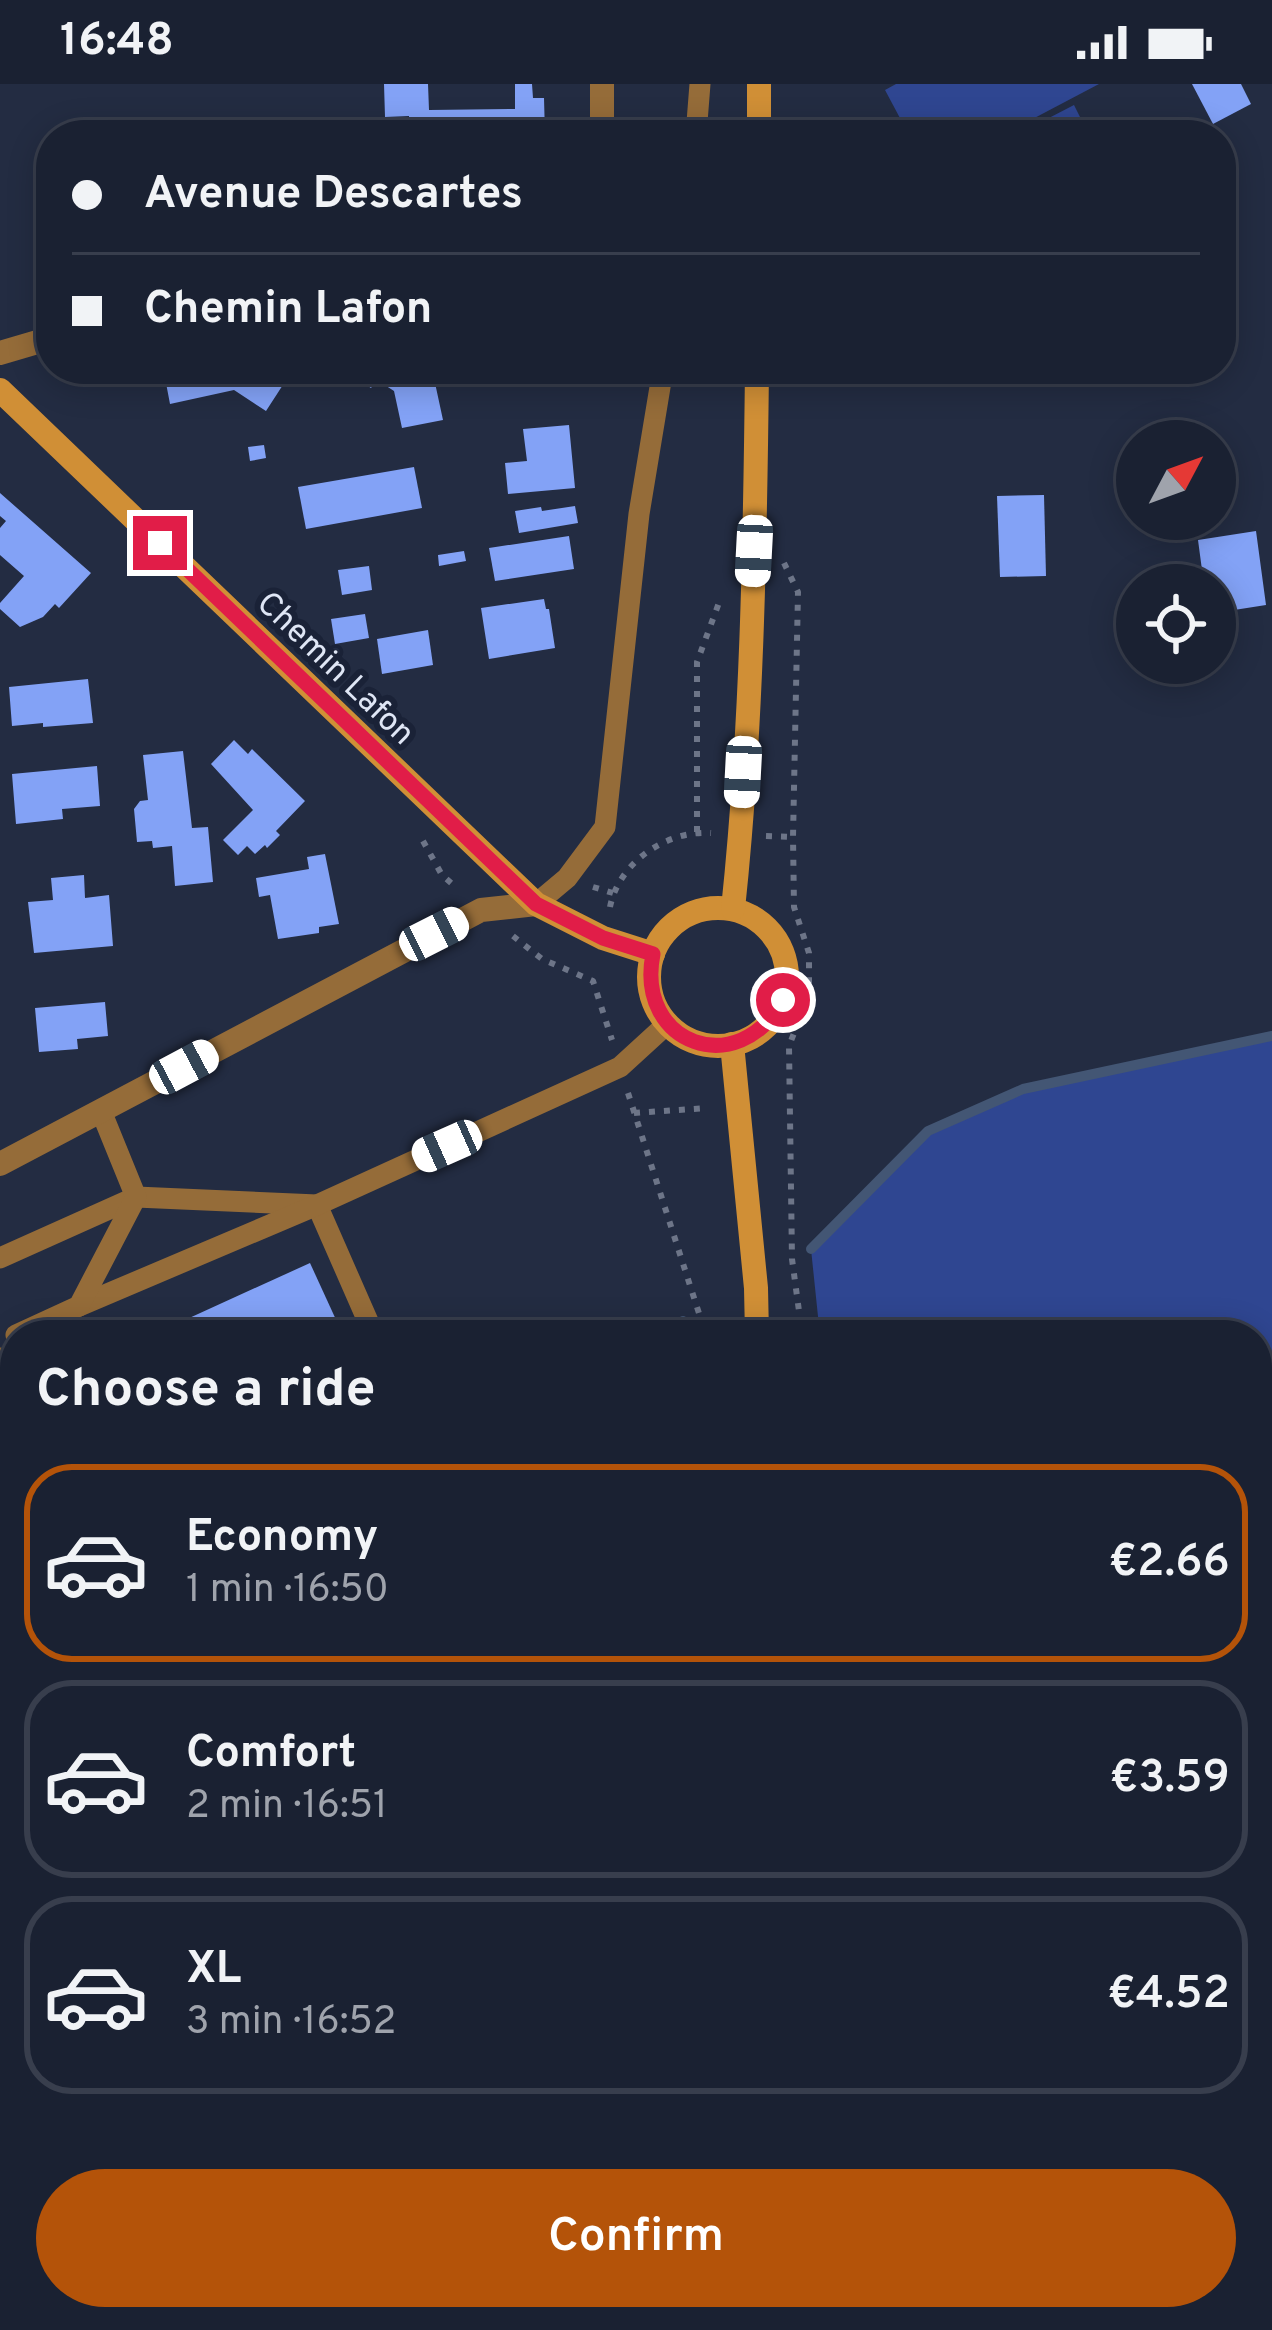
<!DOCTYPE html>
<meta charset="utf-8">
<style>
:root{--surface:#1a2132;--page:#23293a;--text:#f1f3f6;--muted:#9fa3ac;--line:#383e4d;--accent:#b45309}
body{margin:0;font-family:Overpass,sans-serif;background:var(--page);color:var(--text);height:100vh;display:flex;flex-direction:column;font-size:45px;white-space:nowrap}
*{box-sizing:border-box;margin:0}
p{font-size:39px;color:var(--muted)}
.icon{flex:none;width:66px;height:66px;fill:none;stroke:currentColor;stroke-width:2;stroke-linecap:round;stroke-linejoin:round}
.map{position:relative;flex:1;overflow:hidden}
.panel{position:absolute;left:0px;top:1236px;width:1272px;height:1011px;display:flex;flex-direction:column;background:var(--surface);border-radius:48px 48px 0 0;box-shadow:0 6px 30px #0003,0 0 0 3px var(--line)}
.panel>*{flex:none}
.hud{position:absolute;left:36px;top:36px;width:1200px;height:264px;border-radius:48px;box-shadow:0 6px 30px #0003,0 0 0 3px var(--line);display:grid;align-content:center;height:264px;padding:0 36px;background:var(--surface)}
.needle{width:78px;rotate:49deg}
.tools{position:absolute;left:1116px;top:336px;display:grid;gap:24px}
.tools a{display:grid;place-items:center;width:120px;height:120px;border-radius:50%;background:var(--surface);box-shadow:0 6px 30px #0003,0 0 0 3px var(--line);font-size:60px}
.end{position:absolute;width:54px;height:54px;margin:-27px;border:15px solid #e11d48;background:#fff;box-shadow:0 0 0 6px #fff}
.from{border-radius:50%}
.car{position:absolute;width:36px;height:72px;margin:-36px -18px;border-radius:15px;box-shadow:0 0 9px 3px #0007;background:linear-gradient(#fff 24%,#345 0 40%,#fff 0 76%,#345 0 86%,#fff 0)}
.hud b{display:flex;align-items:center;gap:42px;height:114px;font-size:45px}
.hud b+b{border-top:3px solid var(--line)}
.hud i{width:30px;height:30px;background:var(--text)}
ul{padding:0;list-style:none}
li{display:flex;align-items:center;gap:36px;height:198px;margin:0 24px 18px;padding:0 12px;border:6px solid var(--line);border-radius:48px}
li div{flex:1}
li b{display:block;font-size:45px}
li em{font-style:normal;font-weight:600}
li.active{border-color:var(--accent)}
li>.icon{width:108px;height:108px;stroke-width:1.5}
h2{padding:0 36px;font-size:54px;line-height:144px}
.primary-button{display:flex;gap:24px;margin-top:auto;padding:24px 36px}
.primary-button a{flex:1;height:138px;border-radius:72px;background:var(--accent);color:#fff;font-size:48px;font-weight:600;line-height:138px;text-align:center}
.status{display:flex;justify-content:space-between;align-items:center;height:84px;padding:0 60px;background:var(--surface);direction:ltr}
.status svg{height:33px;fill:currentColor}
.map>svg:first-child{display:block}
</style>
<div class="status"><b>16:48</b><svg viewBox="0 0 49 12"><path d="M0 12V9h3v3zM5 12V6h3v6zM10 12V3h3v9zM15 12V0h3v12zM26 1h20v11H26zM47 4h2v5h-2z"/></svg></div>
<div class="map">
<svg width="1272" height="2246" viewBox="0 0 1272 2246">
<rect width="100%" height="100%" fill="#232c42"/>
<!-- green -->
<g fill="#2f4691">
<path d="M896,0H1099L1002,51H909L885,6Z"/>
<path d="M1074,21L1089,51H1016Z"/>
<path d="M1272,952V1605H1257V1251H894L819,1242L811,1165L928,1047L1023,1005Z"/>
</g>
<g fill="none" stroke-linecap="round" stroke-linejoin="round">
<!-- stream -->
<g stroke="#435674" stroke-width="10">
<path d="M811,1165L928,1047L1023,1005L1272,952"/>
<path d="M675,1251L683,1237"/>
<path d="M282,2246L292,2232"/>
</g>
</g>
<!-- building -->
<g fill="#83a2f6">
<path d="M384,0H428L429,26L515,25V0H532L533,14H544L545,51H409V32L385,33Z"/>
<path d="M1192,0H1241L1251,20L1213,40Z"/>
<rect x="344" y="37" width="28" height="14"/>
<path d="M144,285H281L290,290L266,327L234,306L170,320L166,299L148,303Z"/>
<path d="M341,285H432L443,336L402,344L394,307L377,296L371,304Z"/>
<path d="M569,341L575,404L508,410L505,379L527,377L523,345Z"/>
<path d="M264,361L266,374L250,377L248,363Z"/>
<path d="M414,383L422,424L306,445L298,403Z"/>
<path d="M0,409L91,489L59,524L55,520L43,533L20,543L0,525V519L24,492L0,471V444L6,437L0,432Z"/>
<path d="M1044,411L1046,492L1000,493L997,412Z"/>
<path d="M575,422L578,439L519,449L515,427L541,423L542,427Z"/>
<path d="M1256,447L1266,521L1215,529V501H1204L1198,456Z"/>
<path d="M569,452L574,485L495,497L489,464Z"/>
<path d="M464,467L466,477L439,482L438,471Z"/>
<path d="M369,482L372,506L342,511L338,486Z"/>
<path d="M544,515L546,525H549L555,564L489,575L481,524Z"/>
<path d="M365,530L369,554L335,560L331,535Z"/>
<path d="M428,546L433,581L382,590L377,555Z"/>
<path d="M88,595L93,639L43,643V639L12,642L9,603Z"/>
<path d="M234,656L248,670L252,665L305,717L276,747L280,751L267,764L265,761L255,770L247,762L238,771L223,756L253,726L211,680Z"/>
<path d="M183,667L192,744L208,743L213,798L175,802L172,762L153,764L152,757L137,758L134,725L140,717L148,716L143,671Z"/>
<path d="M97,682L100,722L62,725L63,735L16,740L12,690Z"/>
<path d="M325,770L339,840L319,843V849L278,855L270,811L259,813L256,794L309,785L307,773Z"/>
<path d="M84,791L85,814L109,811L113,862L34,869L28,818L53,816L51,794Z"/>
<path d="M105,918L108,952L77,955L78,965L39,968L35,924Z"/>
<path d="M310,1179L343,1251H152Z"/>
<path d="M0,1328L15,1361V1551L0,1558Z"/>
<path d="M1267,1864L1272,1866V1941L1257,1935V1889Z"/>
<path d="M1257,2033L1272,2038V2107L1261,2137L1257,2136Z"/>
<path d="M15,2116V2232H99L107,2246H0V2200L14,2191L0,2168V2148L10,2142L0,2126Z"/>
<path d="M788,2232H848L847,2246H787Z"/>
<path d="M1134,2232H1179L1175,2246H1129Z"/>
</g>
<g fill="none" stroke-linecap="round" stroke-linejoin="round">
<!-- path -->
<g stroke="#6d7588" stroke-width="6" stroke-dasharray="6 9" stroke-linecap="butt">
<path d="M784,479L798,508L793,753L794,823L809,869V911L789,962L792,1175L799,1227L798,1251"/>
<path d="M697,748V578L720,516"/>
<path d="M766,752L793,753"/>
<path d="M423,757L442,791L457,804"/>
<path d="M593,803L613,809"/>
<path d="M610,823C619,778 667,746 711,749"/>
<path d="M513,852L542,875L593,897L612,956"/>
<path d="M628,1009L706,1251"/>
<path d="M634,1029L708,1024"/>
</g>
<!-- lane -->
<g stroke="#956c39" stroke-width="21">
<path d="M696,51L700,0"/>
<path d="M536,820L567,794L605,743L639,430L663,285"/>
<path d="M0,1174L136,1113L317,1121L374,1251"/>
<path d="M79,1222L317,1121L620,983L667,940"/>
<path d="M16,1251L79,1222L136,1113L101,1027"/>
<path d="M0,1274L15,1308"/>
<path d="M0,1593L15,1586"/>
<path d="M0,1685L15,1680"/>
<path d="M0,1791L15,1786"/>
</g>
<!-- street -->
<g stroke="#956c39" stroke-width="24">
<path d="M602,51V0"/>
<path d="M0,269L51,254"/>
<path d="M0,1080L481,826L536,820"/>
<path d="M1257,1963L1272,1968"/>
<path d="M1082,2246L1088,2232"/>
</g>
<!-- secondary -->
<g stroke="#d08f36" stroke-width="24">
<path d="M759,0V51"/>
<path d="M0,306L536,820L603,854L653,870"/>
<circle cx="718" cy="893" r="69"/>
<path d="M733,825C752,646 755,465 757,285"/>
<path d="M732,960L756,1204L757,1251"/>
<path d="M967,2232L979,2246"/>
<path d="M686,2246L687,2232"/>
</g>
</g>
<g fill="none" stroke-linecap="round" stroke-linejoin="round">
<!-- route -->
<path stroke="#e11d48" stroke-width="15" d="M160,459L536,820L603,854L653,870C635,960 738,998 783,916"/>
</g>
<g text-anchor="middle" stroke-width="12" stroke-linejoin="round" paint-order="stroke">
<!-- street labels -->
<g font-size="33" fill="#dfe6f5" stroke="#1a2237">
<text transform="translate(337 583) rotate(44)" y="12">Chemin Lafon</text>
</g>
</g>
</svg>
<div class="tools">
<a><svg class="needle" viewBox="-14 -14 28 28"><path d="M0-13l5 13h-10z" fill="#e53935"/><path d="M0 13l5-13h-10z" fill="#9fa3ac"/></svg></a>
<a><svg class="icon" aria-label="locate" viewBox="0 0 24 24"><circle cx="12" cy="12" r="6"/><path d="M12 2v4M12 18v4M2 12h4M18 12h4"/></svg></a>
</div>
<i class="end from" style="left:783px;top:916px"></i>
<i class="end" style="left:160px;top:459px"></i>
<i class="car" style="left:754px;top:467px;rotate:183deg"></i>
<i class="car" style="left:743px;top:688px;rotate:183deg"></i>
<i class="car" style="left:434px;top:850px;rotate:63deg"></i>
<i class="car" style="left:184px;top:983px;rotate:62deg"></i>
<i class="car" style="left:447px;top:1062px;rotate:246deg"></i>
<div class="hud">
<b><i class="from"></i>Avenue Descartes</b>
<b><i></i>Chemin Lafon</b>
</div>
<section class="panel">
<h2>Choose a ride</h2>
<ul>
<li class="active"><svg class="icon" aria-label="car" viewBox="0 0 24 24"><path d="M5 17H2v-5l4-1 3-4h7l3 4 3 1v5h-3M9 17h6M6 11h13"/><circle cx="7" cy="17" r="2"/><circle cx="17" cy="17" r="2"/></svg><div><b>Economy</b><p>1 min · 16:50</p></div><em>€2.66</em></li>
<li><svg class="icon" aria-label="car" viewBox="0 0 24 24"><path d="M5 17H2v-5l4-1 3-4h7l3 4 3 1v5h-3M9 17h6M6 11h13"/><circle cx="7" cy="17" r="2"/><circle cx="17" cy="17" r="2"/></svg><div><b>Comfort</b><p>2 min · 16:51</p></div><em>€3.59</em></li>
<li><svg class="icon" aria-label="car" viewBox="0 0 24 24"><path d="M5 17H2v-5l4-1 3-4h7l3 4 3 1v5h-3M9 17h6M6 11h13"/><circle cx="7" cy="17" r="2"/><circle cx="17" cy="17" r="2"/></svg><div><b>XL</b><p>3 min · 16:52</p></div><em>€4.52</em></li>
</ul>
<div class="primary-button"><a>Confirm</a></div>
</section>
</div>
